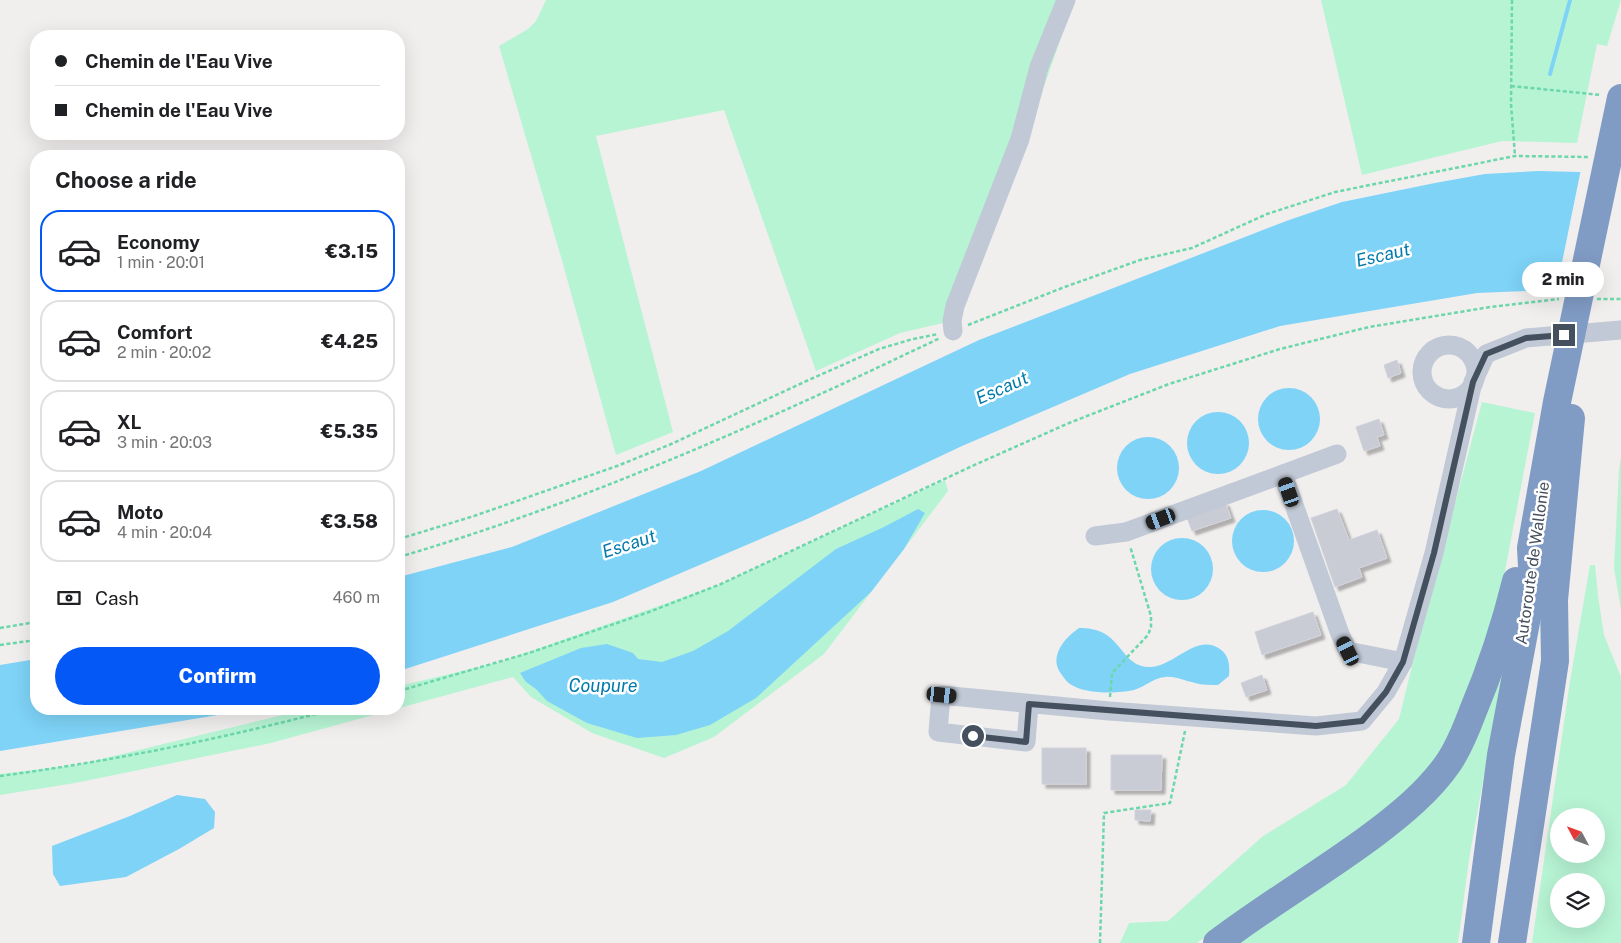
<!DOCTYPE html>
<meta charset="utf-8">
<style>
:root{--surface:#fff;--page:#f2f2f2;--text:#202124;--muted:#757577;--line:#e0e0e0;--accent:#0358f6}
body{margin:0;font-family:"Public Sans",sans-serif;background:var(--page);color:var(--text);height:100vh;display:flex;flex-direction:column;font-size:19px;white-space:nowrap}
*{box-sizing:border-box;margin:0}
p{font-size:16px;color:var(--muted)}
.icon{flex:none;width:28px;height:28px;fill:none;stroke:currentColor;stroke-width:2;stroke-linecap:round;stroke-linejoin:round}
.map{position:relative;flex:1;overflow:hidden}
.side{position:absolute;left:30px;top:150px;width:375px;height:565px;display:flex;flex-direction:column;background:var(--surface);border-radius:20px;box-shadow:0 5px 20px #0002}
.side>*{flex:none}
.top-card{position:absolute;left:30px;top:30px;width:375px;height:110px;border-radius:20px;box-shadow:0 5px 20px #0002;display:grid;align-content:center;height:110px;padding:0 25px;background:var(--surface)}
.needle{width:32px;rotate:311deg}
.controls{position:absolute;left:1550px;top:808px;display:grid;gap:10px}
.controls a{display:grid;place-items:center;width:55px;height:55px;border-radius:50%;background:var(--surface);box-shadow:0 5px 20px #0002;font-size:25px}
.end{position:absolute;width:22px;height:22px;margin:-11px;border:6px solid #44505e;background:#fff;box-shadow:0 0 0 2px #fff}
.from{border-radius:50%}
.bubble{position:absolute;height:35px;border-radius:18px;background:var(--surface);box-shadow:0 5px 20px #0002;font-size:16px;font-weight:800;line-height:35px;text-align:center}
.car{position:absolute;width:15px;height:30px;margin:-15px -8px;border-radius:6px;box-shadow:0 0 4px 1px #0007;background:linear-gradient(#222 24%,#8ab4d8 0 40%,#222 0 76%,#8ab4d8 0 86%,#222 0)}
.top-card b{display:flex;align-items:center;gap:18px;height:48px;font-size:19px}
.top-card b+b{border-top:1px solid var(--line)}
.top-card i{width:12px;height:12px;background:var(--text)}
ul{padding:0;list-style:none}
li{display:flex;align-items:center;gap:15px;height:82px;margin:0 10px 8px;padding:0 15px;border:2px solid var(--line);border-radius:20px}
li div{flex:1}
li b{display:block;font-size:19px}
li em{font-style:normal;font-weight:800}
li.active{border-color:var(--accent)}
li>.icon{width:45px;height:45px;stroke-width:1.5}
h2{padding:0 25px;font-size:22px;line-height:60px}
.pay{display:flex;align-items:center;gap:12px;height:55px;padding:0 25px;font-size:19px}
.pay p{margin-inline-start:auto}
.primary-button{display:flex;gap:10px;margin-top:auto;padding:10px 25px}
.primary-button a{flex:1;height:58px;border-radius:30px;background:var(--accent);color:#fff;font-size:20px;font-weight:800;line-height:58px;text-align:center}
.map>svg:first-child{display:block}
</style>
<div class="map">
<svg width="1621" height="943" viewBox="0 0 1621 943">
<defs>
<filter id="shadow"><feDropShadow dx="4" dy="4" stdDeviation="1" flood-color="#0004"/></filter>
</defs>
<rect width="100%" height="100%" fill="#f1eeee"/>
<!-- green -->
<g fill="#b7f4d4" fill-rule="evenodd">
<path d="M546,0H1074L1019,159L954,309L943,323L900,333L816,371L724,110L596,136L673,432L616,455L561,257L499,46L528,29L536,21Z"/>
<path d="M1321,0H1621L1607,46L1597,44L1577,143L1502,141L1362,175Z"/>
<path d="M1482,402L1535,413L1501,592L1465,703L1439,753L1429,769L1407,791L1368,824L1241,909L1197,943H1120L1129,923L1168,921L1263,836L1346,785L1399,719L1417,646Z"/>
<path d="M1621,457V610L1614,568L1619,469Z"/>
<path d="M945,480L948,491L824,654L714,737L664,758L592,733L531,697L513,677L399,708V686L500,662L721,584Z"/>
<path d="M1590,565H1595L1598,596L1604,635L1621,677V943H1532L1570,681ZM1559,816H1596V854H1559ZM1559,881H1596V919H1559Z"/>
<path d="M1502,675L1469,859L1458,943H1228L1375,844L1495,676Z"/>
<path d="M307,709H395L271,743L75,783L0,795V774L77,765Z"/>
</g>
<!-- water -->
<g fill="#7ed3f7">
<path d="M1538,171L1621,173L1605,288L1477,293L1280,326L1130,374L962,446L807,519L613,602L399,671V577L512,547L701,471L979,340L1289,220L1342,202L1435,183L1485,174Z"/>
<circle cx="1289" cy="419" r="31"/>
<circle cx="1218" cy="443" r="31"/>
<circle cx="1148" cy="468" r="31"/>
<path d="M918,509L925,513L904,549L871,592L756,698L710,725L676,735L637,738L587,723L547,701L536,689L526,682L520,673L581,648L607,644L633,653L638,659L662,662L693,651L728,631L836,549L884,527Z"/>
<circle cx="1263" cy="541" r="31"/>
<circle cx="1182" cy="569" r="31"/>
<path d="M1079,628C1088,628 1097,629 1105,634C1122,644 1127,667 1149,667C1173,668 1196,632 1220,649C1229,655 1230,666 1229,676L1218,685C1211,685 1202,685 1195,683C1185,681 1176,676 1165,677C1153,678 1145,687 1134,690C1117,694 1084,694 1070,684C1067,682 1064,678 1062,675C1048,658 1063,639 1079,628Z"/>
<path d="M36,659V709H254L0,751V665Z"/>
<path d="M177,795L205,799L215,812L214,828L179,849L126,877L60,886L53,874L52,846L130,816Z"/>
</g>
<!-- pier -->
<path fill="#f1eeee" d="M1581,169L1621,170V290L1556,292Z"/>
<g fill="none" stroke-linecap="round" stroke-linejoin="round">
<!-- stream -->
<path stroke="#7ed3f7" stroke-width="4" d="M1550,74L1570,0"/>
</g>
<!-- building -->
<g fill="#c9ccd5" stroke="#d1d3db" filter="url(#shadow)">
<path d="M1397,360L1401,373L1388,378L1384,365Z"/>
<path d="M1379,419L1384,435L1377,437L1380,446L1364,451L1356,427Z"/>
<path d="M1225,502L1231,518L1192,531L1186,515Z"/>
<path d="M1337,509L1349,540L1377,530L1387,558L1359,568L1362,577L1335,587L1311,518Z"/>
<path d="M1313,612L1321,635L1262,655L1255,632Z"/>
<path d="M1262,675L1267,690L1246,697L1241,683Z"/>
<rect x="1042" y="748" width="44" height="36"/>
<path d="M1111,755H1162L1161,790H1111Z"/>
<path d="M1135,810H1151L1150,821L1135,820Z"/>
</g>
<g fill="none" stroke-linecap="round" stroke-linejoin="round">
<!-- path -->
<g stroke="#6bd7ab" stroke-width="2.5" stroke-dasharray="4 2.5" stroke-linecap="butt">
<path d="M1512,0L1511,104L1515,156"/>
<path d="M1511,86L1601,95"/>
<path d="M1597,299H1621"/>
<path d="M968,325L1062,288L1140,260L1192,248L1267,214L1335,192L1515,156L1590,157"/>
<path d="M399,539L474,516L617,466L669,445L813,378L879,349L913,339L938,334"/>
<path d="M399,557C586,502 764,422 940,338"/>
<path d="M0,628L36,622"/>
<path d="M0,645L36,640"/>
<path d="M399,691L529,653L649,612L721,584L970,467L1069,423L1169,384L1280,349L1369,327L1490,307L1559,299"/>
<path d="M1110,697L1112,673L1148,635L1151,627V616L1130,546"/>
<path d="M0,776C113,761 225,738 335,709"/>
<path d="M1100,943L1104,813L1170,803L1185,731"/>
</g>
<!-- minor -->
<g stroke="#c0c9d5" stroke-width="19">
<path d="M953,331L952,321L955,306L1020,139L1039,67L1066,0"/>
<circle cx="1449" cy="372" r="27"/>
<path d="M1283,474L1340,634L1348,651L1403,662"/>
<path d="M1095,536L1126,532L1337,454"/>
<path d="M1029,704L1026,742L938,732L941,695L1109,711L1316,726L1362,721L1386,692L1403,662L1434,553L1473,382L1486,354L1526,338L1621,330"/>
</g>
<!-- highway -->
<g stroke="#809bc4" stroke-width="28">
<path d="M1217,943C1267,905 1322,873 1373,835C1401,814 1429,791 1449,762C1459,747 1467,727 1473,711C1491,668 1505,626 1516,581"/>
<path d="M1476,943L1501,755L1533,585L1531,548L1557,402L1621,98"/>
<path d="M1512,943L1555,661L1554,600L1571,418"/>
</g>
</g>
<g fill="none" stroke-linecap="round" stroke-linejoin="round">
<!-- route -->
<path stroke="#44505e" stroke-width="6" d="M973,736L1026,742L1029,704L1316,726L1362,721L1386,692L1403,662L1434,553L1473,382L1486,354L1526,338L1564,335"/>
</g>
<g text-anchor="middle" stroke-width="5" stroke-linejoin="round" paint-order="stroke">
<!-- street labels -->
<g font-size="16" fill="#44505e" stroke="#fff">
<text transform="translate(1532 563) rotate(-82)" y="6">Autoroute de Wallonie</text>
</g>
<!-- water labels -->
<g font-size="18" font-style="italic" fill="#017aad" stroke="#fff">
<text transform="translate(1383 255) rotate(-13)" y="6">Escaut</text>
<text transform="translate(1002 388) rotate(-24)" y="6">Escaut</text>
<text transform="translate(629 544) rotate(-18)" y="6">Escaut</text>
<text x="603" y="692">Coupure</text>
</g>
</g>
</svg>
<div class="controls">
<a><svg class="needle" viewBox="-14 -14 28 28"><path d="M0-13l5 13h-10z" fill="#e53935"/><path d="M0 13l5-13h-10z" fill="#757577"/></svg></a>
<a><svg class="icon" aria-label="layers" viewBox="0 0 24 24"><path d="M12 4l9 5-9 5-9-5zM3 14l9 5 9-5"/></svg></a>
</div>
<i class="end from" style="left:973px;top:736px"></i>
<i class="end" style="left:1564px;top:335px"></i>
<div class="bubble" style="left:1522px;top:262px;width:82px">2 min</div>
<i class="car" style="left:1289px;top:492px;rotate:341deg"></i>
<i class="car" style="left:1161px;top:519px;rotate:249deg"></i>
<i class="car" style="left:1348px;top:651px;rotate:334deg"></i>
<i class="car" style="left:942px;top:695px;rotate:96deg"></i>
<div class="top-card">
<b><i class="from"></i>Chemin de l'Eau Vive</b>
<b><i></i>Chemin de l'Eau Vive</b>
</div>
<section class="side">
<h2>Choose a ride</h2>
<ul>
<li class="active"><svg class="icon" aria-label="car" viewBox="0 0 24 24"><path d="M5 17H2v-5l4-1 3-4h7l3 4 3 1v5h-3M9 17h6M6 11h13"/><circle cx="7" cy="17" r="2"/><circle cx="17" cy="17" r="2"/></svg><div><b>Economy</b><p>1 min · 20:01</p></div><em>€3.15</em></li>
<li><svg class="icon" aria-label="car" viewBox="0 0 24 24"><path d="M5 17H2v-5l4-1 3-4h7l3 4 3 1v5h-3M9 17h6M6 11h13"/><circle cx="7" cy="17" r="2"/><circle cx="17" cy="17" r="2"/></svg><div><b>Comfort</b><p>2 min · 20:02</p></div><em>€4.25</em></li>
<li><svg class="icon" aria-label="car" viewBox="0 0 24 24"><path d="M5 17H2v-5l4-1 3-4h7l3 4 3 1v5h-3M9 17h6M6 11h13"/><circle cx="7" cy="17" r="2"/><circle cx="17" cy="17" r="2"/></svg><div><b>XL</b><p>3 min · 20:03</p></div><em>€5.35</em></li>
<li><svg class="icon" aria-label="car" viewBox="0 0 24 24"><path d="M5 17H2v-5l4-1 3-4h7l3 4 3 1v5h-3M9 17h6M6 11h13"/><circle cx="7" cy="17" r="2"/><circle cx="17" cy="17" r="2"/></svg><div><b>Moto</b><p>4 min · 20:04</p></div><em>€3.58</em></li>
</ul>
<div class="pay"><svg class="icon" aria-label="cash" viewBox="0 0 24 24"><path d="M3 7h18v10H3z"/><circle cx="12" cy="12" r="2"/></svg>Cash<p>460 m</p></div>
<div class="primary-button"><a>Confirm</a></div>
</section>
</div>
